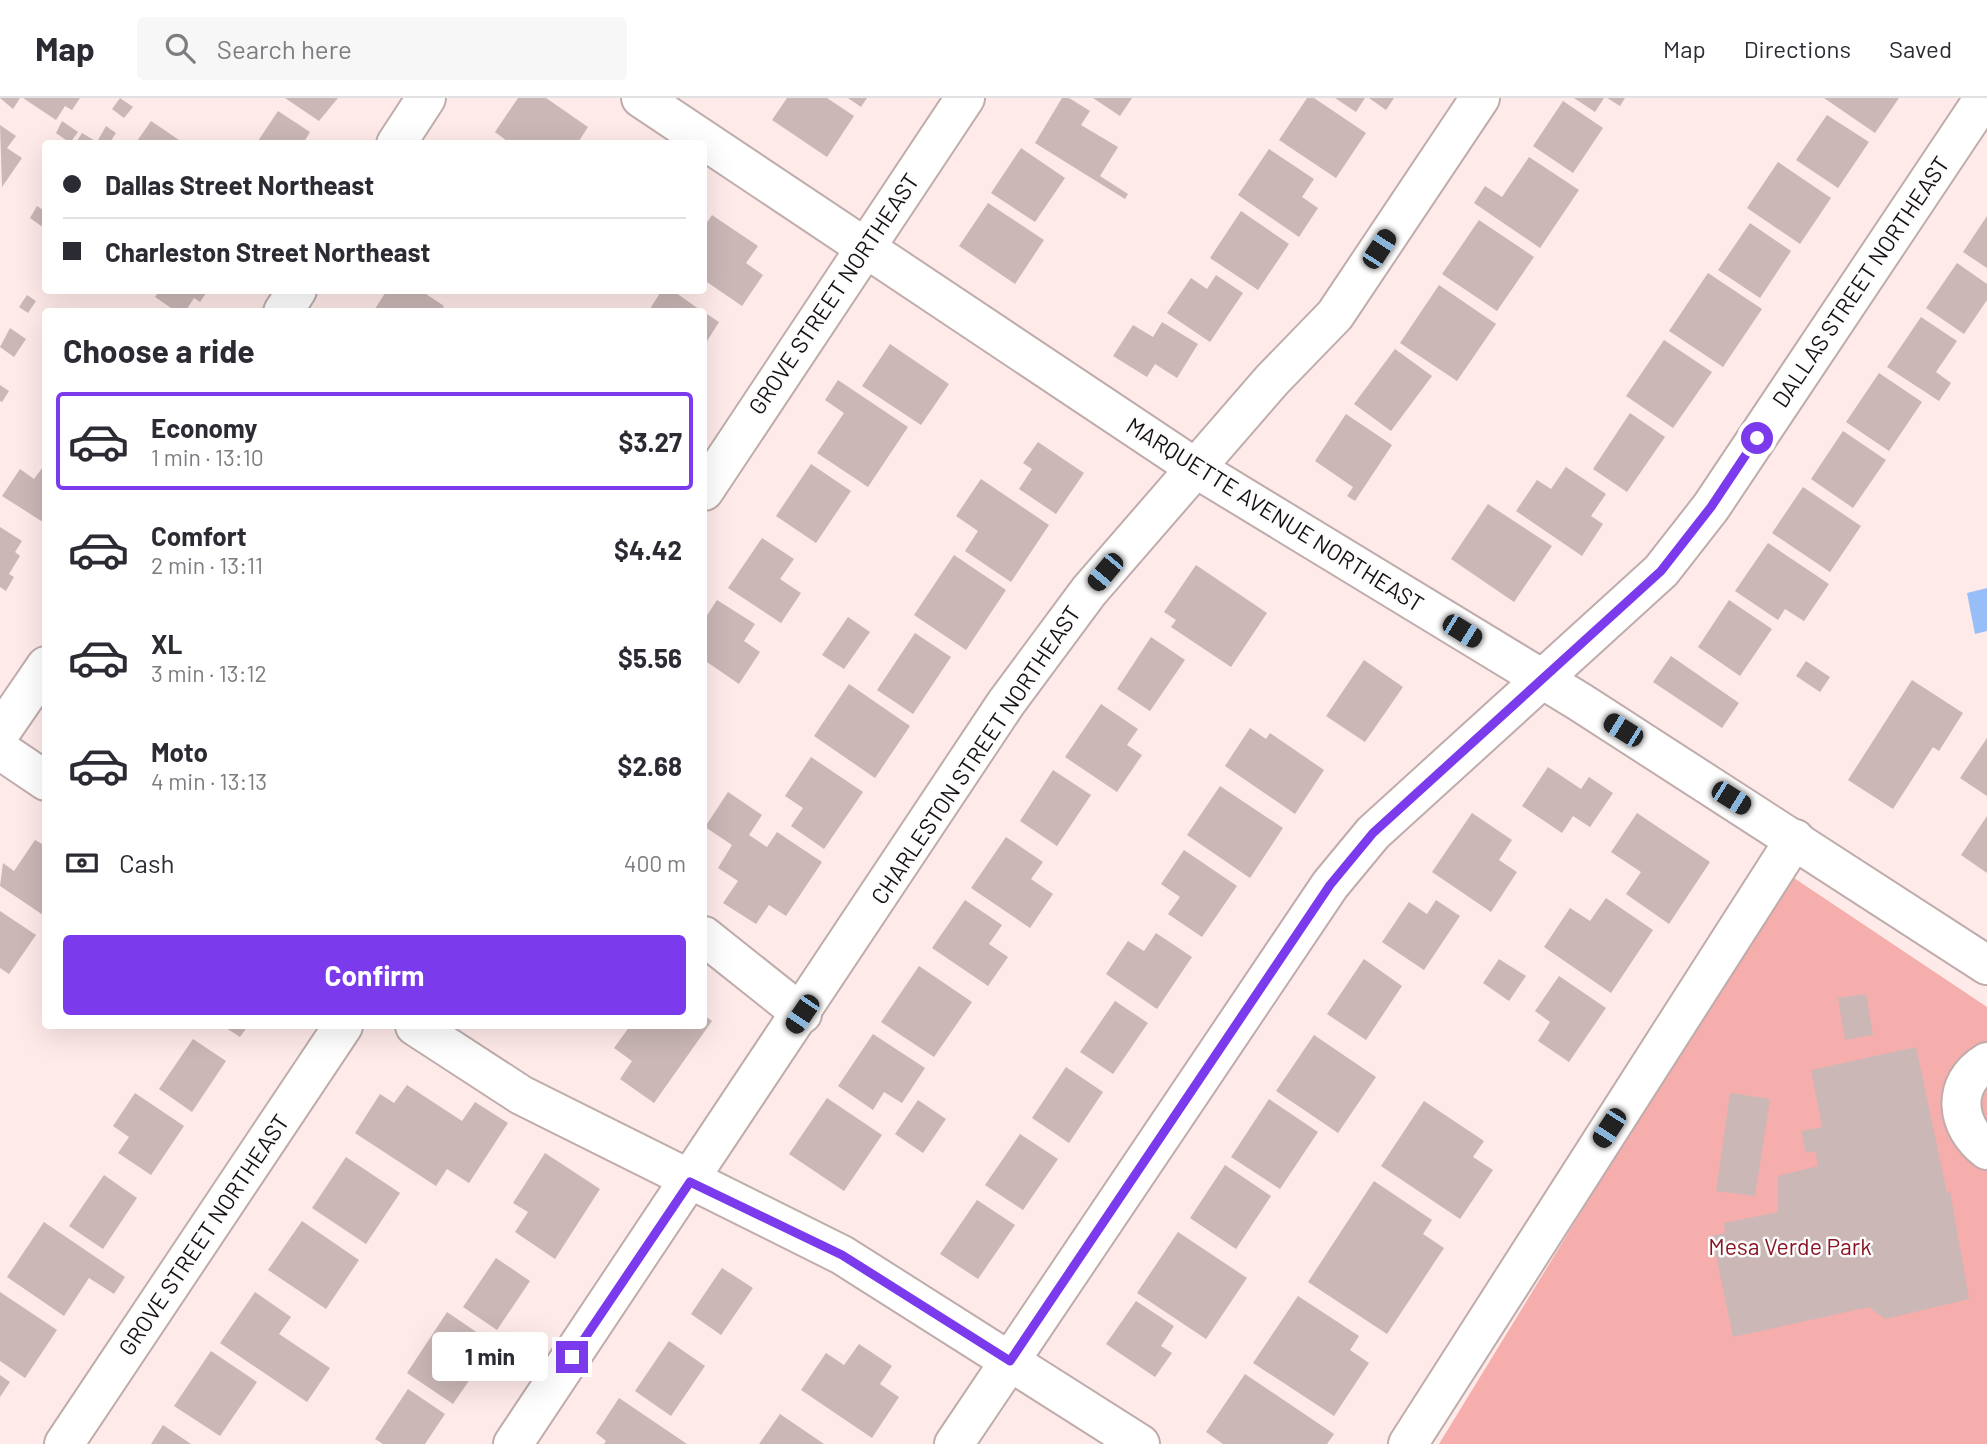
<!DOCTYPE html>
<meta charset="utf-8">
<style>
:root{--surface:#fff;--page:#f7f7f7;--text:#2b2b33;--muted:#7c7c81;--line:#e1e1e2;--accent:#7c3aed}
body{margin:0;font-family:Barlow,sans-serif;background:var(--page);color:var(--text);height:100vh;display:flex;flex-direction:column;font-size:26px;white-space:nowrap}
*{box-sizing:border-box;margin:0}
p{font-size:23px;color:var(--muted)}
.icon{flex:none;width:38px;height:38px;fill:none;stroke:currentColor;stroke-width:2;stroke-linecap:round;stroke-linejoin:round}
.map{position:relative;flex:1;overflow:hidden}
.drawer{position:absolute;left:42px;top:210px;width:665px;height:721px;display:flex;flex-direction:column;background:var(--surface);border-radius:7px;box-shadow:0 7px 28px #0002}
.drawer>*{flex:none}
.hud{position:absolute;left:42px;top:42px;width:665px;height:154px;border-radius:7px;box-shadow:0 7px 28px #0002;display:grid;align-content:center;height:154px;padding:0 21px;background:var(--surface)}
.end{position:absolute;width:32px;height:32px;margin:-16px;border:9px solid #7c3aed;background:#fff;box-shadow:0 0 0 4px #fff}
.from{border-radius:50%}
.bubble{position:absolute;height:49px;border-radius:7px;background:var(--surface);box-shadow:0 7px 28px #0002;font-size:23px;font-weight:700;line-height:49px;text-align:center}
.car{position:absolute;width:21px;height:42px;margin:-21px -10px;border-radius:9px;box-shadow:0 0 5px 2px #0007;background:linear-gradient(#222 24%,#8ab4d8 0 40%,#222 0 76%,#8ab4d8 0 86%,#222 0)}
.hud b{display:flex;align-items:center;gap:24px;height:66px;font-size:26px}
.hud b+b{border-top:2px solid var(--line)}
.hud i{width:18px;height:18px;background:var(--text)}
ul{padding:0;list-style:none}
li{display:flex;align-items:center;gap:21px;height:98px;margin:0 14px 10px;padding:0 7px;border:4px solid transparent;border-radius:7px}
li div{flex:1}
li b{display:block;font-size:26px}
li em{font-style:normal;font-weight:700}
li.active{border-color:var(--accent)}
li>.icon{width:63px;height:63px;stroke-width:1.5}
h2{padding:0 21px;font-size:32px;line-height:84px}
.pay{display:flex;align-items:center;gap:18px;height:77px;padding:0 21px;font-size:26px}
.pay p{margin-inline-start:auto}
.primary-button{display:flex;gap:14px;margin-top:auto;padding:14px 21px}
.primary-button a{flex:1;height:80px;border-radius:7px;background:var(--accent);color:#fff;font-size:28px;font-weight:700;line-height:80px;text-align:center}
header{display:flex;align-items:center;gap:42px;box-sizing:border-box;height:98px;padding:0 35px;background:var(--surface);border-bottom:2px solid var(--line)}
header strong{font-size:33px}
nav{display:flex;gap:38px;margin-inline-start:auto;font-size:24px}
.search{width:490px;height:63px;background:var(--page);display:flex;align-items:center;gap:18px;box-sizing:border-box;padding:0 24px;border-radius:7px;color:var(--muted);font-size:26px}
.map>svg:first-child{display:block}
</style>
<header>
<strong>Map</strong>
<div class="search"><svg class="icon" aria-label="search" viewBox="0 0 24 24"><circle cx="10" cy="10" r="6"/><path d="M15 15l6 6"/></svg>Search here</div>
<nav><a>Map</a><a>Directions</a><a>Saved</a></nav>
</header>
<div class="map">
<svg width="1987" height="1346" viewBox="0 0 1987 1346">
<rect width="100%" height="100%" fill="#feeae9"/>
<!-- green -->
<path fill="#f5aeac" d="M1788,776L1987,909V1346H1439Z"/>
<!-- water -->
<path fill="#98bef9" d="M1987,490V533L1975,536L1967,495Z"/>
<!-- building -->
<g fill="#cab7b6">
<path d="M0,0H20L13,11Z"/>
<path d="M23,0H80L72,12L65,8L56,22Z"/>
<path d="M120,0L133,9L124,20L112,11Z"/>
<path d="M285,0H338L319,23Z"/>
<path d="M518,0H546L588,29L577,46H511L495,34Z"/>
<path d="M787,0H827L854,18L827,59L772,22Z"/>
<path d="M848,0H867L861,9Z"/>
<path d="M1062,0H1069L1090,13L1081,27L1118,49L1100,78L1128,96L1125,101L1035,45Z"/>
<path d="M1093,0H1132L1120,18Z"/>
<path d="M1307,0H1314L1366,35L1336,80L1279,42Z"/>
<path d="M1335,0H1365L1356,14Z"/>
<path d="M1369,0H1394L1386,12Z"/>
<path d="M1574,0H1604L1595,14Z"/>
<path d="M1607,0H1625L1620,8Z"/>
<path d="M1824,0H1899L1875,35Z"/>
<path d="M1563,3L1603,30L1573,75L1533,48Z"/>
<path d="M278,13L310,34L303,46H256Z"/>
<path d="M1827,17L1869,44L1838,90L1796,62Z"/>
<path d="M62,23L78,34L70,45L56,35Z"/>
<path d="M151,23L185,46H135Z"/>
<path d="M0,27L16,38L7,50L22,60L2,89Z"/>
<path d="M106,28L116,35L112,41L114,46H75L82,35L97,44Z"/>
<path d="M1021,50L1065,80L1035,124L991,95Z"/>
<path d="M1269,51L1314,81L1302,99L1318,110L1299,139L1238,97Z"/>
<path d="M1529,59L1579,92L1540,150L1474,105L1485,88L1502,99Z"/>
<path d="M1778,64L1831,100L1800,146L1747,110Z"/>
<path d="M988,105L1044,142L1015,186L959,148Z"/>
<path d="M37,108L46,114L44,130L30,120Z"/>
<path d="M1241,113L1289,146L1258,192L1210,160Z"/>
<path d="M712,117L758,148L746,165L763,177L742,208L704,182V129Z"/>
<path d="M1987,118V170L1963,154Z"/>
<path d="M1479,122L1534,159L1497,213L1442,176Z"/>
<path d="M1750,125L1791,153L1760,200L1718,172Z"/>
<path d="M1957,165L1987,186V202L1964,236L1926,210Z"/>
<path d="M1708,175L1762,211L1723,269L1669,233Z"/>
<path d="M1216,177L1243,195L1210,244L1167,215L1191,180L1207,191Z"/>
<path d="M1439,187L1496,226L1457,283L1400,245Z"/>
<path d="M160,192H208L200,204L194,200L185,214H177L155,199Z"/>
<path d="M387,192H420L444,208L440,214H373Z"/>
<path d="M662,192H672L703,214H648Z"/>
<path d="M27,197L36,203L28,215L19,209Z"/>
<path d="M704,214L719,224L704,248Z"/>
<path d="M1921,219L1957,243L1936,274L1951,285L1939,303L1887,269Z"/>
<path d="M1162,224L1198,246L1177,280L1155,266L1147,279L1113,258L1133,227L1153,239Z"/>
<path d="M10,230L26,241L14,259L0,249Z"/>
<path d="M1664,242L1712,274L1673,330L1626,298Z"/>
<path d="M890,246L949,286L921,327L862,288Z"/>
<path d="M1395,251L1432,278L1391,333L1354,306Z"/>
<path d="M1879,275L1922,304L1889,353L1846,324Z"/>
<path d="M838,282L908,329L868,389L817,355L844,315L825,302Z"/>
<path d="M0,287L9,293L2,304L0,303Z"/>
<path d="M1630,315L1665,339L1627,394L1593,371Z"/>
<path d="M1346,316L1392,347L1355,403L1347,398L1353,389L1315,363Z"/>
<path d="M1843,333L1886,362L1853,410L1811,381Z"/>
<path d="M1038,344L1084,375L1056,416L1019,391L1032,371L1023,365Z"/>
<path d="M46,365V426L2,398L20,371L34,381Z"/>
<path d="M811,366L851,393L816,445L776,418Z"/>
<path d="M1566,369L1606,396L1591,418L1603,426L1582,458L1516,413L1537,382L1551,391Z"/>
<path d="M981,381L1049,427L1011,484L965,453L978,433L956,418Z"/>
<path d="M1803,389L1861,428L1830,474L1772,435Z"/>
<path d="M1488,406L1552,448L1514,504L1451,461Z"/>
<path d="M0,429L22,443L15,454L20,458L9,476L14,479L6,493L0,489Z"/>
<path d="M762,440L794,461L780,481L801,495L781,525L728,490Z"/>
<path d="M1768,445L1829,486L1804,523L1785,511L1778,522L1735,493Z"/>
<path d="M954,457L1006,492L966,552L914,517Z"/>
<path d="M1196,467L1267,515L1231,569L1171,529L1176,522L1164,514Z"/>
<path d="M717,502L755,526L744,543L760,554L739,586L704,562V522Z"/>
<path d="M1729,502L1772,531L1740,578L1698,549Z"/>
<path d="M848,519L870,534L844,571L822,557Z"/>
<path d="M915,535L951,559L913,616L877,592Z"/>
<path d="M1151,539L1185,562L1150,613L1117,591Z"/>
<path d="M1671,558L1739,605L1722,630L1653,584Z"/>
<path d="M1364,562L1403,589L1365,644L1326,618Z"/>
<path d="M1806,563L1830,579L1820,594L1796,578Z"/>
<path d="M1912,582L1963,615L1939,653L1933,649L1893,711L1848,682Z"/>
<path d="M849,586L910,628L875,680L814,638Z"/>
<path d="M1101,606L1138,631L1127,647L1142,657L1117,694L1065,659Z"/>
<path d="M1250,630L1266,641L1270,635L1324,672L1295,716L1225,668Z"/>
<path d="M1987,640V698L1960,680Z"/>
<path d="M811,659L863,694L824,751L791,728L803,710L785,698Z"/>
<path d="M1548,669L1581,691L1589,679L1613,695L1590,729L1573,718L1562,735L1522,708Z"/>
<path d="M1053,672L1091,697L1057,748L1020,723Z"/>
<path d="M1220,688L1283,730L1250,780L1187,737Z"/>
<path d="M728,694L762,717L749,737L767,749L777,734L822,764L786,818L769,807L756,826L723,805L738,783L718,770L732,747L705,729Z"/>
<path d="M1472,715L1512,742L1499,762L1517,774L1491,814L1432,774Z"/>
<path d="M1637,715L1710,764L1669,826L1626,796L1641,774L1611,754Z"/>
<path d="M1987,718V775L1961,757Z"/>
<path d="M1006,739L1043,764L1031,781L1053,796L1030,830L971,790Z"/>
<path d="M35,742L46,748V819L0,788L3,765L14,773Z"/>
<path d="M1184,752L1237,788L1202,839L1168,816L1180,799L1161,786Z"/>
<path d="M1606,800L1653,832L1611,895L1544,849L1570,810L1590,823Z"/>
<path d="M965,802L1002,827L989,846L1008,859L988,888L932,850Z"/>
<path d="M1436,802L1460,818L1424,872L1382,844L1409,804L1427,816Z"/>
<path d="M0,813L36,837L9,876L0,870Z"/>
<path d="M1156,835L1192,859L1157,911L1106,876L1128,843L1144,853Z"/>
<path d="M1364,861L1402,888L1366,942L1327,916Z"/>
<path d="M1499,861L1526,878L1509,903L1483,885Z"/>
<path d="M919,868L972,904L934,959L881,924Z"/>
<path d="M1559,878L1606,910L1569,964L1538,943L1550,924L1535,913Z"/>
<path d="M1866,896L1873,937L1845,942L1838,900Z"/>
<path d="M1115,903L1148,925L1113,976L1080,954Z"/>
<path d="M704,917L712,923L654,1005L620,981L632,963L614,950L630,928H704Z"/>
<path d="M223,928H248L240,939Z"/>
<path d="M873,936L925,970L902,1005L884,994L873,1012L838,988Z"/>
<path d="M1314,937L1376,979L1338,1035L1276,993Z"/>
<path d="M193,941L226,963L192,1014L159,991Z"/>
<path d="M1916,949L1947,1095L1950,1093L1969,1201L1885,1221L1869,1209L1733,1239L1712,1138L1725,1135L1724,1125L1778,1114V1078L1818,1068L1815,1053L1806,1055L1801,1033L1822,1029L1811,972Z"/>
<path d="M1066,969L1103,994L1069,1045L1032,1020Z"/>
<path d="M407,987L462,1023L475,1004L508,1025L469,1085L447,1071L436,1088L355,1035L380,996L394,1005Z"/>
<path d="M135,995L184,1028L151,1077L118,1055L129,1039L113,1028Z"/>
<path d="M1730,995L1770,1001L1755,1098L1716,1093Z"/>
<path d="M827,1000L882,1037L844,1093L789,1056Z"/>
<path d="M1269,1001L1318,1034L1280,1091L1231,1059Z"/>
<path d="M918,1002L946,1021L923,1055L895,1036Z"/>
<path d="M1424,1003L1484,1043L1473,1059L1493,1072L1460,1121L1381,1068Z"/>
<path d="M1020,1036L1058,1061L1023,1112L985,1087Z"/>
<path d="M545,1055L600,1091L555,1161L515,1134L528,1114L513,1105Z"/>
<path d="M346,1059L400,1095L366,1146L312,1110Z"/>
<path d="M1225,1067L1271,1098L1236,1151L1190,1120Z"/>
<path d="M104,1077L137,1100L103,1151L69,1128Z"/>
<path d="M1374,1083L1432,1122L1423,1136L1444,1150L1387,1236L1308,1184Z"/>
<path d="M977,1102L1015,1127L978,1181L940,1156Z"/>
<path d="M302,1123L359,1162L326,1211L268,1172Z"/>
<path d="M44,1124L125,1179L114,1196L89,1180L64,1218L7,1179Z"/>
<path d="M1178,1134L1247,1180L1206,1241L1137,1195Z"/>
<path d="M496,1160L530,1183L497,1232L463,1209Z"/>
<path d="M722,1170L753,1190L721,1237L691,1216Z"/>
<path d="M0,1194L57,1232L25,1280L0,1263Z"/>
<path d="M255,1194L291,1219L279,1236L330,1270L307,1304L220,1245Z"/>
<path d="M1298,1198L1359,1238L1350,1252L1369,1265L1334,1318L1253,1265Z"/>
<path d="M1136,1203L1174,1228L1161,1248L1172,1255L1155,1279L1106,1246Z"/>
<path d="M447,1214L494,1246L453,1306L407,1275Z"/>
<path d="M669,1243L705,1268L671,1318L635,1293Z"/>
<path d="M859,1246L892,1268L880,1286L899,1299L872,1340L801,1292L826,1255L844,1267Z"/>
<path d="M211,1253L257,1284L220,1338L174,1308Z"/>
<path d="M1245,1276L1334,1336L1327,1346H1223L1206,1334Z"/>
<path d="M0,1277L10,1284L0,1299Z"/>
<path d="M408,1291L445,1316L425,1346H383L375,1341Z"/>
<path d="M619,1300L687,1346H604L606,1343L596,1335Z"/>
<path d="M780,1316L824,1346H759Z"/>
<path d="M163,1327L191,1346H151Z"/>
</g>
<g fill="none" stroke-linecap="round" stroke-linejoin="round">
<defs>
<g id="minor">
<path d="M641,0L1197,371L1580,604L1987,867"/>
<path d="M396,46L426,0"/>
<path d="M283,214L297,192"/>
<path d="M704,393L965,0"/>
<path d="M0,635L46,568"/>
<path d="M0,652L46,683"/>
<path d="M704,838L802,916"/>
<path d="M415,928L521,997L842,1157L1140,1346"/>
<path d="M1987,964C1950,986 1956,1029 1987,1052"/>
<path d="M64,1346L343,928"/>
<path d="M513,1346L1006,605L1089,493L1272,282L1335,217L1480,0"/>
<path d="M954,1346L1330,787L1373,735L1661,473L1711,409L1984,0"/>
<path d="M1408,1346L1795,741"/>
</g>
</defs>
<!-- minor casing -->
<use href="#minor" stroke="#bfacab" stroke-width="42"/>
<!-- minor -->
<use href="#minor" stroke="#fff" stroke-width="38"/>
</g>
<g fill="none" stroke-linecap="round" stroke-linejoin="round">
<!-- route -->
<path stroke="#7c3aed" stroke-width="9" d="M572,1259L690,1084L842,1157L1010,1263L1330,787L1373,735L1661,473L1711,409L1757,340"/>
</g>
<g text-anchor="middle" stroke-width="5" stroke-linejoin="round" paint-order="stroke">
<!-- street labels -->
<g font-size="23" fill="#161010" stroke="#fdfdfd">
<text transform="translate(1861 184) rotate(-56)" y="8">DALLAS STREET NORTHEAST</text>
<text transform="translate(834 196) rotate(-56)" y="8">GROVE STREET NORTHEAST</text>
<text transform="translate(1275 417) rotate(32)" y="8">MARQUETTE AVENUE NORTHEAST</text>
<text transform="translate(976 657) rotate(-56)" y="8">CHARLESTON STREET NORTHEAST</text>
<text transform="translate(204 1137) rotate(-56)" y="8">GROVE STREET NORTHEAST</text>
</g>
<!-- park labels -->
<g font-size="23" fill="#881524" stroke="#fdfdfd">
<text x="1790" y="1157">Mesa Verde Park</text>
</g>
</g>
</svg>
<i class="end from" style="left:1757px;top:340px"></i>
<i class="end" style="left:572px;top:1259px"></i>
<div class="bubble" style="left:432px;top:1234px;width:116px">1 min</div>
<i class="car" style="left:1379px;top:151px;rotate:33deg"></i>
<i class="car" style="left:1105px;top:474px;rotate:220deg"></i>
<i class="car" style="left:1462px;top:533px;rotate:122deg"></i>
<i class="car" style="left:1623px;top:632px;rotate:302deg"></i>
<i class="car" style="left:1731px;top:700px;rotate:122deg"></i>
<i class="car" style="left:802px;top:916px;rotate:214deg"></i>
<i class="car" style="left:1609px;top:1030px;rotate:213deg"></i>
<div class="hud">
<b><i class="from"></i>Dallas Street Northeast</b>
<b><i></i>Charleston Street Northeast</b>
</div>
<section class="drawer">
<h2>Choose a ride</h2>
<ul>
<li class="active"><svg class="icon" aria-label="car" viewBox="0 0 24 24"><path d="M5 17H2v-5l4-1 3-4h7l3 4 3 1v5h-3M9 17h6M6 11h13"/><circle cx="7" cy="17" r="2"/><circle cx="17" cy="17" r="2"/></svg><div><b>Economy</b><p>1 min · 13:10</p></div><em>$3.27</em></li>
<li><svg class="icon" aria-label="car" viewBox="0 0 24 24"><path d="M5 17H2v-5l4-1 3-4h7l3 4 3 1v5h-3M9 17h6M6 11h13"/><circle cx="7" cy="17" r="2"/><circle cx="17" cy="17" r="2"/></svg><div><b>Comfort</b><p>2 min · 13:11</p></div><em>$4.42</em></li>
<li><svg class="icon" aria-label="car" viewBox="0 0 24 24"><path d="M5 17H2v-5l4-1 3-4h7l3 4 3 1v5h-3M9 17h6M6 11h13"/><circle cx="7" cy="17" r="2"/><circle cx="17" cy="17" r="2"/></svg><div><b>XL</b><p>3 min · 13:12</p></div><em>$5.56</em></li>
<li><svg class="icon" aria-label="car" viewBox="0 0 24 24"><path d="M5 17H2v-5l4-1 3-4h7l3 4 3 1v5h-3M9 17h6M6 11h13"/><circle cx="7" cy="17" r="2"/><circle cx="17" cy="17" r="2"/></svg><div><b>Moto</b><p>4 min · 13:13</p></div><em>$2.68</em></li>
</ul>
<div class="pay"><svg class="icon" aria-label="cash" viewBox="0 0 24 24"><path d="M3 7h18v10H3z"/><circle cx="12" cy="12" r="2"/></svg>Cash<p>400 m</p></div>
<div class="primary-button"><a>Confirm</a></div>
</section>
</div>
